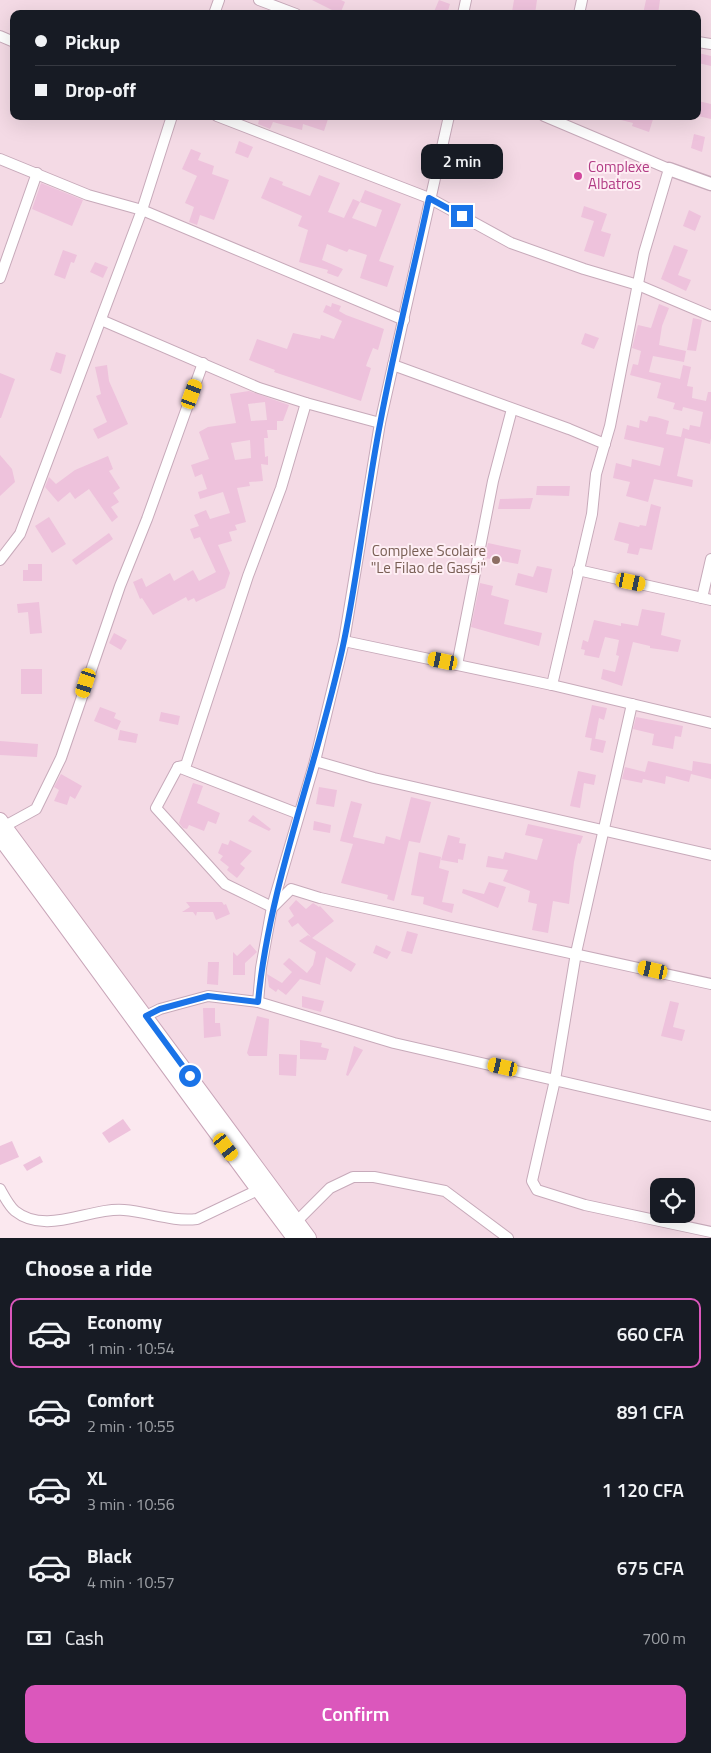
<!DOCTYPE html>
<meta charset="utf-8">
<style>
:root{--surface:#171b24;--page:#242831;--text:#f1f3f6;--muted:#9ea1a6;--line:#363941;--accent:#db57bc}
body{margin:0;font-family:"Titillium Web",sans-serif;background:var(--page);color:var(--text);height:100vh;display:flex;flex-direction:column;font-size:19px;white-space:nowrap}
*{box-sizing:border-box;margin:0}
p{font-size:16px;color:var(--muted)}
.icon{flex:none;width:28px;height:28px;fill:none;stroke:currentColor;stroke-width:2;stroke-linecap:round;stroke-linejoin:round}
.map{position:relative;height:1238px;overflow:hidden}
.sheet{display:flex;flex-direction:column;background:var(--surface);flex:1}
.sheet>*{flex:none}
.hud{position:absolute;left:10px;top:10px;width:691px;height:110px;border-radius:10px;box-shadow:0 5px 20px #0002;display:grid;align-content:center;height:110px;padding:0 25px;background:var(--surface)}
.tools{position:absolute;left:650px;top:1178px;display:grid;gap:10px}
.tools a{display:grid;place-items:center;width:45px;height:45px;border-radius:10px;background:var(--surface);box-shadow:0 5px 20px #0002;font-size:25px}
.end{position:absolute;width:22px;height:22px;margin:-11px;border:6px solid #1a73e8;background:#fff;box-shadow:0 0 0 2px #fff}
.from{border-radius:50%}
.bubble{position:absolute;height:35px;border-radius:10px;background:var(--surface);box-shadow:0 5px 20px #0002;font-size:16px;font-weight:600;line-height:35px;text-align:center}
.car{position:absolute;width:15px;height:30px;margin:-15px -8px;border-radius:6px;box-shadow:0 0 4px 1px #0007;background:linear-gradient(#f5c518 24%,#345 0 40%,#f5c518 0 76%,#345 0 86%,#f5c518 0)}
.hud b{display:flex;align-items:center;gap:18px;height:48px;font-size:19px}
.hud b+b{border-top:1px solid var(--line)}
.hud i{width:12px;height:12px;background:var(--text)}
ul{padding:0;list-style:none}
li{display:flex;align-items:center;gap:15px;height:70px;margin:0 10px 8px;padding:0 15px;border:2px solid transparent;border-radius:10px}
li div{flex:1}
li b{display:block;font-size:19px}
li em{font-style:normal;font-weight:600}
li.selected{border-color:var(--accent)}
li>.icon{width:45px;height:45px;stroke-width:1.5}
h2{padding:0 25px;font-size:22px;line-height:60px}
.pay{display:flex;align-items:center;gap:12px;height:55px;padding:0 25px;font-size:19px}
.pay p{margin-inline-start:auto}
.button{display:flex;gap:10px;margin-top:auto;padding:10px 25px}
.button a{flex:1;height:58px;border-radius:10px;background:var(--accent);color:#fff;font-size:20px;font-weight:600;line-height:58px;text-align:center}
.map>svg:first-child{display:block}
</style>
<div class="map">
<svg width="711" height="1238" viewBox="0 0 711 1238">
<rect width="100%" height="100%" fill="#fbe8ef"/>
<!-- residential -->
<path fill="#f4dae5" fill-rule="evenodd" d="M0,0H711V1238H312L0,815ZM14,14H698V116H14ZM659,1186H686V1214H659Z"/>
<!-- building -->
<g fill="#eec2dc" fill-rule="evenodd">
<path d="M312,0H341L345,2L340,14Z"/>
<path d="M439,0L450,4L447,14H433Z"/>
<path d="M514,0H537L535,14L512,12Z"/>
<path d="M646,0H660L658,14H643Z"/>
<path d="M698,53L711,56V66L698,63Z"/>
<path d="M698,101L711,104V119L698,116Z"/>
<path d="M260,116H319L328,119L324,131L303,124L302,130L273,122L270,129L258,124Z"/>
<path d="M617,116H654L649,132L632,126L633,123L617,119Z"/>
<path d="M694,134L705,137L702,152L691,148Z"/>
<path d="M239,141L253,147L248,158L235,153Z"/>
<path d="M191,149L201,153L198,160L214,166L212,174L229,180L214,220L200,215L197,225L189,222L194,207L185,203L197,176L182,169Z"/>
<path d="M319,175L340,183L328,212L344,218L353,199L360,202L352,218L376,227L382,210L360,202L365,190L401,204L379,261L394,266L387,287L360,278L367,255L349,249L347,252L327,244L322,260L343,269L338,277L327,273L328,270L299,262L308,230L298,226L302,216L261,198L270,177L283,182L282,185L310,196Z"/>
<path d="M41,183L83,200L72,226L32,209Z"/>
<path d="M584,206L607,214L601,231L611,234L604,257L584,251L594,221L581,217Z"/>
<path d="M689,210L701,216L695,231L683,226Z"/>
<path d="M674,245L688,250L678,275L691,280L686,291L661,279Z"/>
<path d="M63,250L77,255L74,263L71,262L65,279L54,275Z"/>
<path d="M95,262L108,267L103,278L90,272Z"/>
<path d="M332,303L341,306L339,311L346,315L384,329L378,350L373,348L367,363L366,366L371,368L361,401L274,372L275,370L249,360L257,339L287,349L293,333L320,339L321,335L334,339L342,321L323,312L326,305L331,307Z"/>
<path d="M659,304L669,308L662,326L659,345L686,351L684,362L653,356L649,372L680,379L683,365L691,367L687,386L693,387L692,398L706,401L708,392H711V438L710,444L685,438L677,476L693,480L692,487L654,479L648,502L626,496L630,482L613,478L616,463L631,467L632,459L660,466L664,448L624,439L627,425L639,428L640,420L647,422L649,416L656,417L669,421L666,434L681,437L683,428L689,430L690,425L700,427L703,412L683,407L682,411L673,409L675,403L657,398L661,383L630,375L633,364L638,365L641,351L632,348L638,325L651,328Z"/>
<path d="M693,318L702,320L696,351L687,350Z"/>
<path d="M585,333L599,338L594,349L581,344Z"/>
<path d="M56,352L66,355L61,374L50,370Z"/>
<path d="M107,365L109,381L128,424L98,439L93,429L107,422L96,396L101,394L95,367Z"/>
<path d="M0,373L15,379L1,418H0Z"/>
<path d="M249,391L289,405L283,421H277V430H267L268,438H264L265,457L268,456V465L261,464L263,481L249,482L250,486L237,488L246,522L235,525L237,530L229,532L232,541L218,545L230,573L225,588L196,602L194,598L188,601L186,597L153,615L142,598L140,599L133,582L142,578L146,587L170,573L174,581L193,570L199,581L216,572L200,537L194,539L190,529L199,526L194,515L206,510L210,519L230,513L223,492L200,499L198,492L207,489L202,474L195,477L191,465L209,459L199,432L208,427L236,423L230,394ZM265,402L267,420L251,421L248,404ZM250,440L251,458L235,460L231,443Z"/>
<path d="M0,455L12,469L15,482L0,496Z"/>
<path d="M108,456L113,469L109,471L120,488L113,493L119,502L111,507L118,517L112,522L89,489L75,499L70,492L58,502L45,487L49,477L56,484L75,470Z"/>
<path d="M537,486H570L569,496L536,495Z"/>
<path d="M533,498L530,509H498L500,499Z"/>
<path d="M651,504L661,507L652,550L640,548L638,555L627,553L629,544L614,540L619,522L639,527L640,525L646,526Z"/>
<path d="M49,517L66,544L52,553L35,526Z"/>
<path d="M109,533L113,539L76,565L72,560Z"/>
<path d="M488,543L521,550L518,564L485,558Z"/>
<path d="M28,564H42V581H23V570H28Z"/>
<path d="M537,566L552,569L547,593L515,585L518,573L533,577Z"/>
<path d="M480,583L493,586L491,595L509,600L504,624L542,633L539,646L471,627Z"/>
<path d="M39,602L42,633L30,634L28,612L18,613L17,604Z"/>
<path d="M642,609L665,613L661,635L681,640L678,652L650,648V646L633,642L622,686L601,679L603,669L615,672L619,656L616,655L619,640L605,637L599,658L584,655L585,650L581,649L583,640L588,642L594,620L621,626V623L638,626Z"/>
<path d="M114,633L127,640L121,650L109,643Z"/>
<rect x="21" y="669" width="21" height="25"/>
<path d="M592,705L607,708L604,720L599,718L595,739L585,737Z"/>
<path d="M100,707L116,713L114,718L121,721L117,730L94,721Z"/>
<path d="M161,712L180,716L178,725L159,721Z"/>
<path d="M636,717L683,726L681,737L675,736L673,749L652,745L654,734L633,729Z"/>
<path d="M120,730L138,734L136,743L118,740Z"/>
<path d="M592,738L606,741L603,753L590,750Z"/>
<path d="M0,741L38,744L37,757L0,755Z"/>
<path d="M648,761L692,771L693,761L711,764V779L691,774L689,782L666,776L665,784L643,779L642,783L622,779L625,767L645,772Z"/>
<path d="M578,771L596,775L594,785L584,783L580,808L570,806Z"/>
<path d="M61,774L82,786L75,799L70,796L67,805L54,801L59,790L54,787Z"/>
<path d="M193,783L203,786L197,803L220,813L216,824L208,821L204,831L189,825L187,829L183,828L179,823Z"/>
<path d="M319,787L337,790L334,807L316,804Z"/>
<path d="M411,797L431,802L420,843L409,841L394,901L387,899L388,895L341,883L353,844L340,841L351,801L362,804L353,837L384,844L386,836L400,840Z"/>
<path d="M253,815L271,829L269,831L248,821Z"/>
<path d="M314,821L331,825L330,833L313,830Z"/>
<path d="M528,824L583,836L580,844L578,843L574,862L569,904L553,901L548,933L532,930L537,904L528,902L530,891L503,881L508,870L486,867L488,856L503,859L505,852L537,860L543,839L525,835Z"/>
<path d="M448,835L460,838L459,843L466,844L463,860L458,859V863L441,860Z"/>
<path d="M230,840L252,851L240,864L245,868L237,878L227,870L229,867L220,860L223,856L218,853L222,843L228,845Z"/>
<path d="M419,852L441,857L439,868L449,871L442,902L454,904L452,913L423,904L424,897L411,895Z"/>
<path d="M489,882L506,887L498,908L462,893L463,889L484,894Z"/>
<path d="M296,900L306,909L313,903L319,907L320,906L334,921L312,938L356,964L351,972L326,957L320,984L321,985L300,979L286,995L278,989L276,992L269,987L267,974L282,983L292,972L283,964L289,958L307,973L313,965L316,952L299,941L308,935L311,937L298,923L292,927L288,921L294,916L289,908Z"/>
<path d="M186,902H222L224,905L226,904L230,914L216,920L213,912H197L196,916L193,912H182L190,907Z"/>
<path d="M407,931L418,934L412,954L401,951Z"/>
<path d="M250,944L257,952L245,963V975H233V952L237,956Z"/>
<path d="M376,945L391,952L387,959L373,953Z"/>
<path d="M208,962H219L218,985L207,984Z"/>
<path d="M302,996L324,1001L321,1012L302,1007Z"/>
<path d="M670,1001L679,1003L673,1027L685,1030L682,1041L661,1036Z"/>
<path d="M203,1008H215V1023H220L221,1036L204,1038Z"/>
<path d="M257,1016L269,1019L267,1056H249L247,1053Z"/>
<path d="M300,1040L322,1043L321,1047L329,1049L326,1060L300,1059Z"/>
<path d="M354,1046L363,1050L348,1076L346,1075Z"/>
<path d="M279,1054L297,1055L296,1076L279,1075Z"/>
<path d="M123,1119L131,1130L109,1143L102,1133Z"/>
<path d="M12,1141L19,1157L0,1165V1146Z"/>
<path d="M40,1156L43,1162L27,1171L23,1165Z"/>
</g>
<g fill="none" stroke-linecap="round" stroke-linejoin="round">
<defs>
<g id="minor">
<path d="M259,0L296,14"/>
<path d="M214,14L219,0"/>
<path d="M463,14L466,0"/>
<path d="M579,14L582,0"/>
<path d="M0,36L14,42"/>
<path d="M698,42L711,44"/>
<path d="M217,116L429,198L511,243L584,269L638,285L711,316"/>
<path d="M544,116L669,169L644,253L610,426L596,474L592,514L552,685"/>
<path d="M0,159L88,195L142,210L404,320"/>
<path d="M0,278L37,173"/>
<path d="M101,320L259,388L306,403L380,423"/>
<path d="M393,365L569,429L605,444"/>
<path d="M0,560L20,534L142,210L172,116"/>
<path d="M578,570L711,600"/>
<path d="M702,598L711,559"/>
<path d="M344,641L552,685L711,723"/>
<path d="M457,665L493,481L512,409"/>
<path d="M632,704L576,953L555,1080L532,1181L537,1190L585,1205L711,1232"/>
<path d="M315,761L374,778L711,855"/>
<path d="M178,767L299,814"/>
<path d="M5,826L36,809L61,758L120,586L147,519L203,363"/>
<path d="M272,907L225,884L156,808L178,767L186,765L248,576L281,488L306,403"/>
<path d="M273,907L291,889L320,898L711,984"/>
<path d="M258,1002L261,968L272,907L315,761L344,641L380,423L449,116"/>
<path d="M146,1016L160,1009L208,996L258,1002L394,1043L711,1116"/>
<path d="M0,1189C4,1196 9,1206 15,1211C46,1236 90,1207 124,1210C149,1212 172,1222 197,1219L258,1190"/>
<path d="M296,1222L330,1188L353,1177H374L445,1191L508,1238"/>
</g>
<path id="tertiary" d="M669,169L711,184"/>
<g id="secondary">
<path d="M0,820L309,1238"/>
<path d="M0,838C99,971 195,1106 294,1238"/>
</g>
</defs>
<!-- minor casing -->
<use href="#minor" stroke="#c7aaba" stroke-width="12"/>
<!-- tertiary casing -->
<use href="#tertiary" stroke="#c7aaba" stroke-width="15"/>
<!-- secondary casing -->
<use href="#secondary" stroke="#c8a5b8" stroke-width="16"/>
<!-- minor -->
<use href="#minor" stroke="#fff" stroke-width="10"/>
<!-- tertiary -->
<use href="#tertiary" stroke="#fff" stroke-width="12"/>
<!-- secondary -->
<use href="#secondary" stroke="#fff" stroke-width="14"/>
</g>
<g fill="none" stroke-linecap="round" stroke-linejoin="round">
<!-- route -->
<path stroke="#1a73e8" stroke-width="6" d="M190,1076L146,1016L160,1009L208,996L258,1002C270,879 319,762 344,641C359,569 366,496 380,424C394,348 413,273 429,198L462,216"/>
</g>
<!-- markers -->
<circle fill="#d1479c" stroke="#feeef4" stroke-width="2" cx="578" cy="176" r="5"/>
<circle fill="#8d6e63" stroke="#feeef4" stroke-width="2" cx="496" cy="560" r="5"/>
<g text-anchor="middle" stroke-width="4" stroke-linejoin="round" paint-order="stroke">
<!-- hotel labels -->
<g font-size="15" fill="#b23c85" stroke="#feeef4" text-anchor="start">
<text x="588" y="172">Complexe<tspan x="588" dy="17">Albatros</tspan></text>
</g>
<!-- education labels -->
<g font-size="15" fill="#785e54" stroke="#feeef4" text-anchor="end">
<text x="486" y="556">Complexe Scolaire<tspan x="486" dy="17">"Le Filao de Gassi"</tspan></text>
</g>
</g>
</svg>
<div class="tools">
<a><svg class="icon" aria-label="locate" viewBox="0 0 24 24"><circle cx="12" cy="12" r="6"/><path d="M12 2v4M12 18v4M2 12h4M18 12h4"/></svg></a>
</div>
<i class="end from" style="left:190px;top:1076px"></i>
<i class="end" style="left:462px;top:216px"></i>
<div class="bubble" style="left:421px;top:144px;width:82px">2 min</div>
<i class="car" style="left:192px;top:394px;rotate:20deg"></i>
<i class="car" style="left:631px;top:582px;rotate:102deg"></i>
<i class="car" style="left:443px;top:661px;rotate:282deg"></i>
<i class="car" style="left:86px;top:683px;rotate:198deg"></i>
<i class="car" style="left:653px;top:970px;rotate:283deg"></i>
<i class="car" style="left:503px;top:1067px;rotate:283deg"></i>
<i class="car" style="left:226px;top:1147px;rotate:143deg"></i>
<div class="hud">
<b><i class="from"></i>Pickup</b>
<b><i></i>Drop-off</b>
</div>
</div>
<section class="sheet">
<h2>Choose a ride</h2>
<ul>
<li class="selected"><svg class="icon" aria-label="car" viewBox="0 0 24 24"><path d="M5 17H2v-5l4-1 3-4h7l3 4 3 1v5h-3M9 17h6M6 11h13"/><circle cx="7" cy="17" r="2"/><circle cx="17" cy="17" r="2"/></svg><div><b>Economy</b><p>1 min · 10:54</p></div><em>660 CFA</em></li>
<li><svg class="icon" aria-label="car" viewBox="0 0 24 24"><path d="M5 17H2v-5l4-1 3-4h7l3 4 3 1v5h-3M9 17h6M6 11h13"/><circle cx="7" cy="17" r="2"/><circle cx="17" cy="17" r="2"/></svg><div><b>Comfort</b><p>2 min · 10:55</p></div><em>891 CFA</em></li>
<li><svg class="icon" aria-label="car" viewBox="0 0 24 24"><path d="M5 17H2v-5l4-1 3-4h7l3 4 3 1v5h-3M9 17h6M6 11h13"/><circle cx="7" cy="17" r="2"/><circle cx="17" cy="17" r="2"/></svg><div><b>XL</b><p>3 min · 10:56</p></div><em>1 120 CFA</em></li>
<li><svg class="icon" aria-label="car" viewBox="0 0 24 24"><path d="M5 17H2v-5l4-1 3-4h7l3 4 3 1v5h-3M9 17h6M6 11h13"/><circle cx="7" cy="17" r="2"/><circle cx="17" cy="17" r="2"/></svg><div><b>Black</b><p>4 min · 10:57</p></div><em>675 CFA</em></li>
</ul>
<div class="pay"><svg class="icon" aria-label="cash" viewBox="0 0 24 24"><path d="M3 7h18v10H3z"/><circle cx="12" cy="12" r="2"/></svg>Cash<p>700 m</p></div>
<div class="button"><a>Confirm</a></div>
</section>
